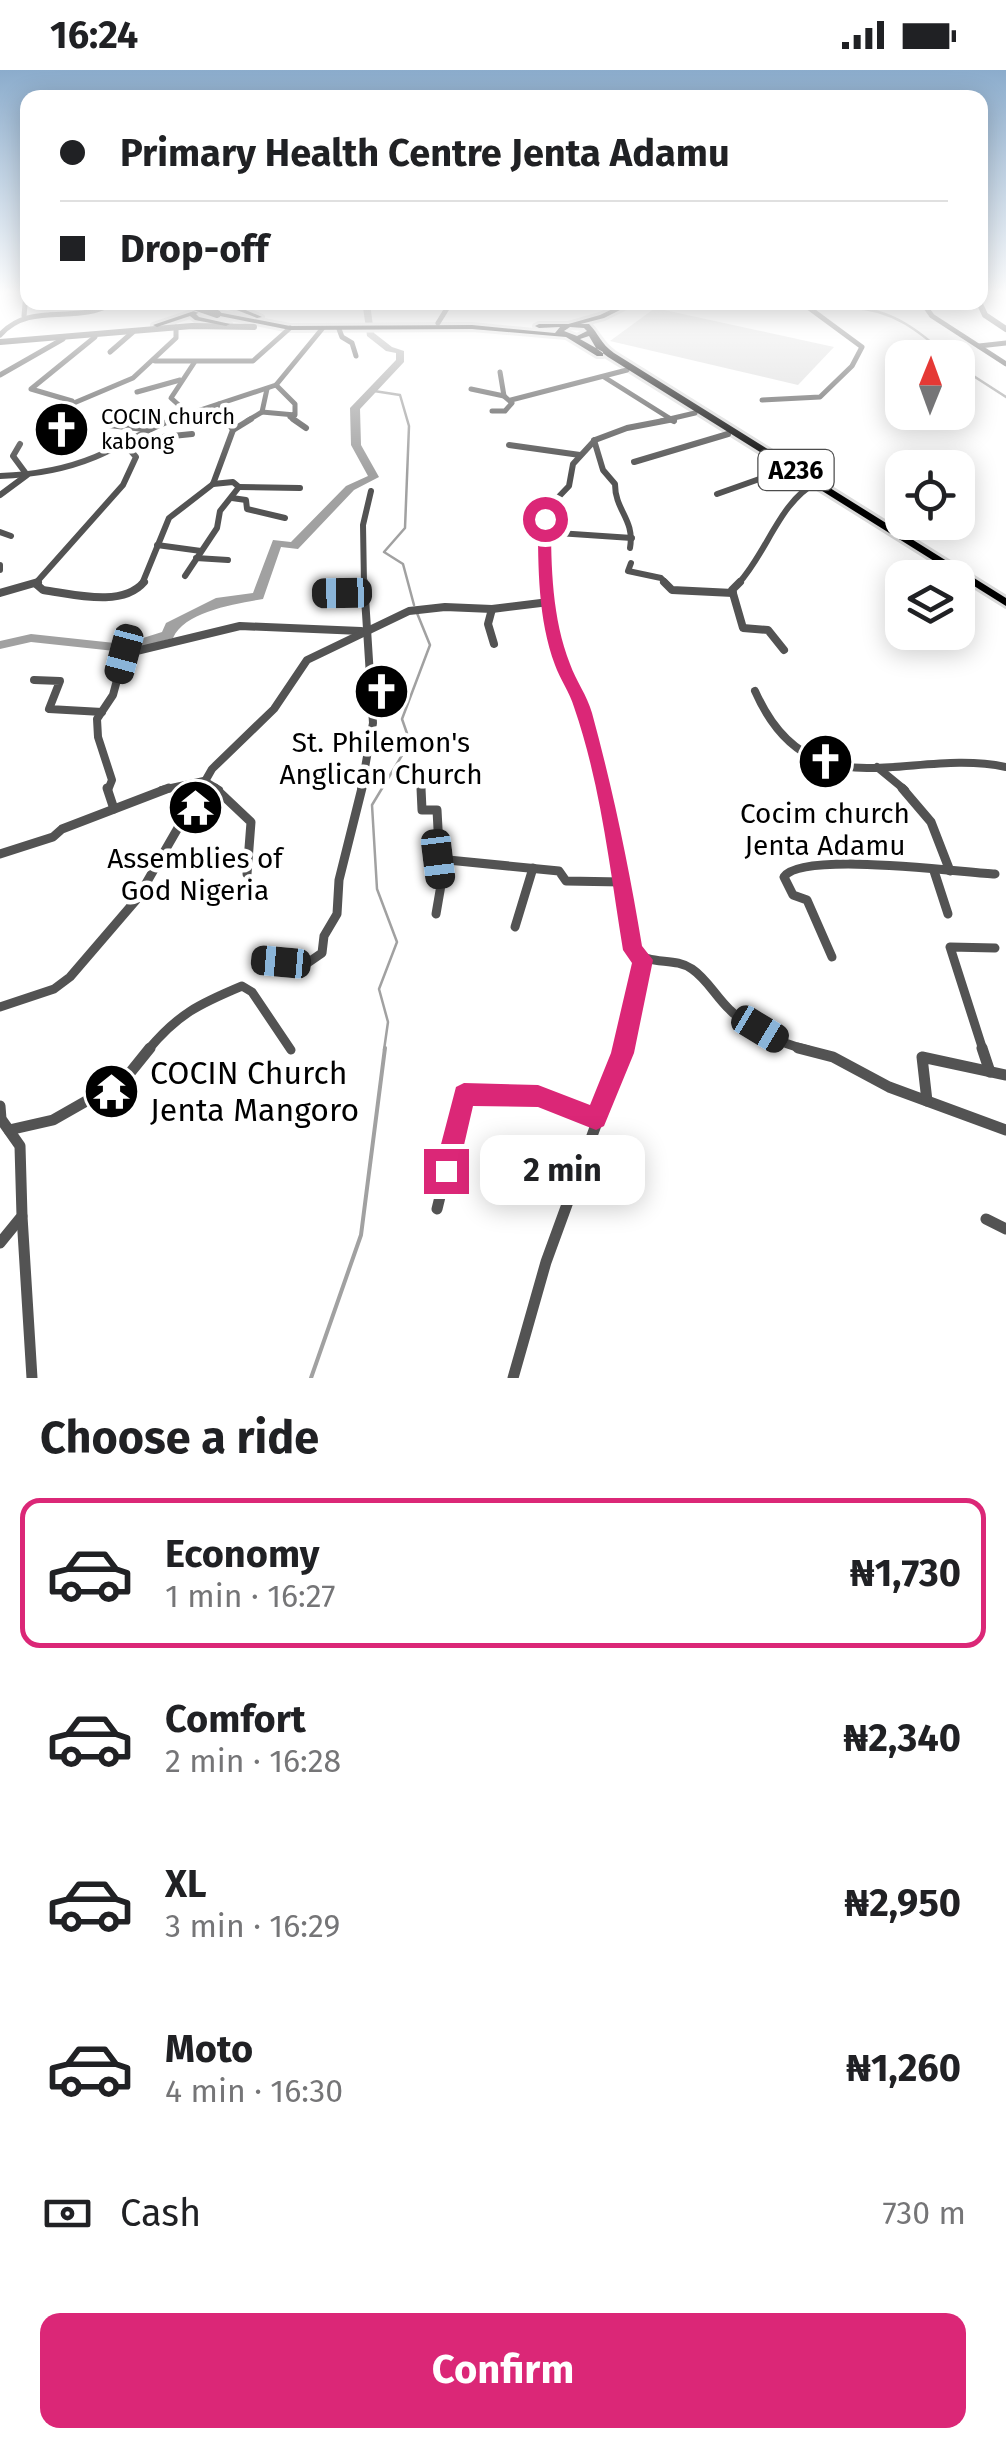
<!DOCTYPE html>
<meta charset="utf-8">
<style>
:root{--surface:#fff;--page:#f2f2f2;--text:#202124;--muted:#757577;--line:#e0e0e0;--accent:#db2777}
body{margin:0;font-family:"Fira Sans",sans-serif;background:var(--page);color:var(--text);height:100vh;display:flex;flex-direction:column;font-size:38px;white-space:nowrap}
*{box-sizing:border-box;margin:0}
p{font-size:32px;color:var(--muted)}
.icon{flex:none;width:55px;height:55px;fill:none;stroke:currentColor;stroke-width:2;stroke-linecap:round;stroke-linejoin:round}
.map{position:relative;height:1308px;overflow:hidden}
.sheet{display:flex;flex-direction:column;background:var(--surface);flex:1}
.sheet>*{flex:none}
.guide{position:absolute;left:20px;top:20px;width:968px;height:220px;border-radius:20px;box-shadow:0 5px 25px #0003;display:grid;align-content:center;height:220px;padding:0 40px;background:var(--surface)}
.needle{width:65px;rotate:1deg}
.controls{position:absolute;left:885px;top:270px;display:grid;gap:20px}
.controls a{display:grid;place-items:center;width:90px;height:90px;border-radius:20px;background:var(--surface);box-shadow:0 5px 25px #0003;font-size:50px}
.end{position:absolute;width:45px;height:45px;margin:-22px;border:12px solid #db2777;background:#fff;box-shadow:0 0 0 5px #fff}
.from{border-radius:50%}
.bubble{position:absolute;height:70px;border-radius:20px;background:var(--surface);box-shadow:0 5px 25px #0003;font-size:32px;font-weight:700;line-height:70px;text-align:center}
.car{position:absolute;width:30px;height:60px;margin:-30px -15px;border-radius:12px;box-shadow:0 0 8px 2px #0007;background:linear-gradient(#222 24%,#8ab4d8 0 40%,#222 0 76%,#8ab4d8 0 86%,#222 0)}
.guide b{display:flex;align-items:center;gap:35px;height:95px;font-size:38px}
.guide b+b{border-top:2px solid var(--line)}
.guide i{width:25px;height:25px;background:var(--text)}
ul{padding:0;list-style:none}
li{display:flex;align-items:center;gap:30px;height:150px;margin:0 20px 15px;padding:0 20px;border:5px solid transparent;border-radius:20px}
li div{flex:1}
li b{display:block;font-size:38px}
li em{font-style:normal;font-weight:700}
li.active{border-color:var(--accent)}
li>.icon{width:90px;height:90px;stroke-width:1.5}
h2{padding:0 40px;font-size:45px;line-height:120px}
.pay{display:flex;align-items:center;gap:25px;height:110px;padding:0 40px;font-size:38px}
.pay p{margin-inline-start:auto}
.cta{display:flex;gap:20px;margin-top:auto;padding:20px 40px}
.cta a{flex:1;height:115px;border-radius:20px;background:var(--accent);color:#fff;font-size:40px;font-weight:700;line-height:115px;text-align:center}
.status{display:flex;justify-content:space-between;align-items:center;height:70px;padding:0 50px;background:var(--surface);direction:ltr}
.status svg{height:28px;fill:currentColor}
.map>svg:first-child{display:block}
</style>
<div class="status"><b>16:24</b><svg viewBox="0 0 49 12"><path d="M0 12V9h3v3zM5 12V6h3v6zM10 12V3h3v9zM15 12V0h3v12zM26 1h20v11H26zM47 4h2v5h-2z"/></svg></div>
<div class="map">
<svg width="1006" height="1308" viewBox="0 0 1006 1308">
<rect width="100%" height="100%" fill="#fff"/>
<!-- green -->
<path fill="#dadada" d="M655,238L834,277L798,315L610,271Z"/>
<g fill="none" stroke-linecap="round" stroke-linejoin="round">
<!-- stream-far1 -->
<g stroke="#a1a1a1" stroke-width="2.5">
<path d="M848,232L851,238C891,238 921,262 949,288"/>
<path d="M958,296L1006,327"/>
<path d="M374,321L400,325L409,356L405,458L384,482L403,494L414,535"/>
<path d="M384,980L388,952L379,919L397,872L377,819L372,735L410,672L402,649L430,575L417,543"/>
</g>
<!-- stream -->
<path stroke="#a1a1a1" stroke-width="4" d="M311,1308L361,1165L385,978"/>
<!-- river -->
<path fill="#a1a1a1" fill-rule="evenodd" d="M355,232L370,234L374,263L392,277L404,281V292L360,339L361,375L379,407L354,420L298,479L281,477L263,529C236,534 185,541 173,568L124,582L31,572L0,579V571L31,564L124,574L162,562L166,553L216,528L253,523L273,470L291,472L346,416L368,406L351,375L350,338L396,290V283L386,281L367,266L363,237Z"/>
<defs>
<path id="primary" d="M627,232H636L604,248L569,257L565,255L600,245Z"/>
<g id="trunk">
<path d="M216,232H227L262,247L257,248Z"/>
<path d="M197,240L200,242L196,244L199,247L230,254L226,256L195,250L190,246L157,257L153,255Z"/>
<path d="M217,242L290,256L472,255L555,263L560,257L539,258L535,256L539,254H589C599,264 600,273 614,283L1006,528V536L608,287L596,278L589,266L580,269L603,282V286H597L566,267L472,259L290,260L215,245V243ZM570,257L584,258L587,261L577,266L564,261Z"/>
</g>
</defs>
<!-- primary casing -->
<use href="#primary" stroke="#dbdbdb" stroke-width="6"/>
<!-- trunk casing -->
<use href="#trunk" stroke="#dbdbdb" stroke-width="6"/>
<!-- minor-far4 -->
<g stroke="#535353" stroke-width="5">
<path d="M22,221L26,223L24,246"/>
<path d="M922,232L932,246L1006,294"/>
<path d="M438,253L451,232"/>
<path d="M339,259L342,267L352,273L356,286"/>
<path d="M0,265C31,230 78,256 115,232"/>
<path d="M979,276L1006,273"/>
<path d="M110,282L133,262"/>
<path d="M155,291H253L290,258"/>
<path d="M0,305L63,269"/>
<path d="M604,307L674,351"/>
<path d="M471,319L504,326"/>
<path d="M137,322L180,310"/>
<path d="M511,330L627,300"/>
<path d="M762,330L820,327L852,296L862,277L801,232"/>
<path d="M72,331L31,319L95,267"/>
<path d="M219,334L228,351"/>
<path d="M492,341H505L512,333L504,326L500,302"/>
<path d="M262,342L295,345V334L276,315"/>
<path d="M191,346L171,328L194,293"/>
<path d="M290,347L296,351"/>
<path d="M68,351L69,346L62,338L133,308L176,268V257"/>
<path d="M167,351L276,315L322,259"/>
<path d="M247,351L262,342L267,319"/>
<path d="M661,351L695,343"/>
</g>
<!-- minor-far3 -->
<g stroke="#535353" stroke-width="6">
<path d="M293,349L306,358"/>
<path d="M670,349L674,351"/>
<path d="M109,355L144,359"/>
<path d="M233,360L251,349"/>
<path d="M133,370L192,364"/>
<path d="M594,370L603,400L615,414C615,441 635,449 630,478"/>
<path d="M509,375L580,385"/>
<path d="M634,392L728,364"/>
<path d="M0,406C31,405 66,399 95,387C123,376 145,359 175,349"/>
<path d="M239,417L300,418"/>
<path d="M717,424L785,400"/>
<path d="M0,425L27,405L13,386L20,374"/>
<path d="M232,428L246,430L247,439L285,448"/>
<path d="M0,462L11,466"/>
<path d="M543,462L632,468"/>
<path d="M157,475L201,481"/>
<path d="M196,488L228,490"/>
<path d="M631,493L628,501L661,508L667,514"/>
<path d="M0,495V500"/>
<path d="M185,506L217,458L220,441L239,417L233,412L213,414"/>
<path d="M35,514L123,415L136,387L124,373"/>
<path d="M142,514L169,448L213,414L233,360L227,349"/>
<path d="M364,514L363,455L371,421"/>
<path d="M546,514V440L569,416L573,394L595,370L627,358L674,349"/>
<path d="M738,514C767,483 779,432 817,412"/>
</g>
<!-- minor-far2 -->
<g stroke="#535353" stroke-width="8">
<path d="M546,512L556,575L582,636L604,720"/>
<path d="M664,512L672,520L733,523"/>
<path d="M740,512L732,520L743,558L768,560L784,580"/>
<path d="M36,514L43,520C73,524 122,538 144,512"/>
<path d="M0,523L38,512"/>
<path d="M319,524L366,523"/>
<path d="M492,539L488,554L494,574"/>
<path d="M34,610L60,611L49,639L102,642"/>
<path d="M755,621C810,746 909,676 1006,697"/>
<path d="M877,697L905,720"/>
<path d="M421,713V720"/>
<path d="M108,720L112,710L98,667L97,649L113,625L124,584L240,556L361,561"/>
<path d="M162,720L204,711L219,720"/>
<path d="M200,720L212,699L274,639L307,590L409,541L445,537L492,539L549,532"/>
<path d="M361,720L373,653L364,512"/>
</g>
<!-- minor-far1 -->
<g stroke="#535353" stroke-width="9">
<path d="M107,718L114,739"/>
<path d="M215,718L251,752L247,804"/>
<path d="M421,718L422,740H437L441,815L436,844"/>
<path d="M603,718L614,760L633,880C650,897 673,886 692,899C707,909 716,927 730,940C749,959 782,974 808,980"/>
<path d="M902,718L931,752L950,801"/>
<path d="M0,784L53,767L62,759L169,718"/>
<path d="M438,789L559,801L566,811L622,812"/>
<path d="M934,801L948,844"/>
<path d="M515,857L533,798"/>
<path d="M832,887L807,830L793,825L784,807C801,781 959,802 995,804"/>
<path d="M260,890L306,894L322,883L324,866L337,844L339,810L362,718"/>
<path d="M0,937L54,919L70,907L137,829L201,718"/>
<path d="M148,980C178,944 199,934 242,916L252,922L291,980"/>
<path d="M624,980L643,890"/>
<path d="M983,980L950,877L995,878"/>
</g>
<!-- minor -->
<g stroke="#535353" stroke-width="11">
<path d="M798,978L833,987L889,1017L1006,1060"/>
<path d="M982,978L990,1002"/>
<path d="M927,1031L922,987L1006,1005"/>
<path d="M0,1036L1,1049L20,1076L22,1146L0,1173"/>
<path d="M9,1060L53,1050L125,1009L150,978"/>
<path d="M437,1139L465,1025L538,1026L596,1048"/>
<path d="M22,1146L32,1308"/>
<path d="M986,1149L1006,1159"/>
<path d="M513,1308L546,1192L624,978"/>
</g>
<!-- tertiary -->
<g stroke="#535353" stroke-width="6">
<path d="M979,232L985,245L1006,259"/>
<path d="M0,272L192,256L254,257"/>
</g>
<!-- primary -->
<use href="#primary" fill="#000" fill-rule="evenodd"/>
<!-- trunk -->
<use href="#trunk" fill="#000" fill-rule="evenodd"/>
<defs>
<path id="trunk-bridge" d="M191,235L217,244"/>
</defs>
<!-- trunk-bridge casing -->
<use href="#trunk-bridge" stroke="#dbdbdb" stroke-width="10" stroke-linecap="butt"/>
<!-- trunk-bridge -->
<use href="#trunk-bridge" stroke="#000" stroke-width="8"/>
</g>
<!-- sky -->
<linearGradient id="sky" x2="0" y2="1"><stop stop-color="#8baccc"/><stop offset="0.55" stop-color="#fff"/><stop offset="1" stop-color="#fff" stop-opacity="0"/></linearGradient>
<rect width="1006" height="404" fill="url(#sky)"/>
<!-- route -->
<path fill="#db2777" d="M545,445L551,449C551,497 552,548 570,594C576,611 587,625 592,643C613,720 629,797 642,876L653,890L634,983L604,1056L596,1060L538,1037L473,1036L458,1101L455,1109L446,1113L437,1109L434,1101L456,1017L464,1013L538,1015L590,1035L611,983L632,893L623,880C610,800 601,715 574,637C570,623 560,609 555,595C538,549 538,497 538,449Z"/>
<!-- icons -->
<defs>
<symbol id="church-disc" viewBox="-11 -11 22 22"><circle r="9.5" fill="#000" stroke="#fff"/><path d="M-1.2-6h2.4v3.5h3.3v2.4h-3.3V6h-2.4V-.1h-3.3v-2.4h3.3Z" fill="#fff"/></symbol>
<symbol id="temple-disc" viewBox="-11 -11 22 22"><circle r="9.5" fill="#000" stroke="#fff"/><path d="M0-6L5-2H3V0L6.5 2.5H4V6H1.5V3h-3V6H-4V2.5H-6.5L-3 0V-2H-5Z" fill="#fff"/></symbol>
</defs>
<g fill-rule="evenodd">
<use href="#church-disc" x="30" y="328" width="63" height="63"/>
<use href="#church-disc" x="350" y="590" width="63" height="63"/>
<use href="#church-disc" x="794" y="660" width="63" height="63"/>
<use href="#temple-disc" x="164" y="706" width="63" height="63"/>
<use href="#temple-disc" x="80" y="990" width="63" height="63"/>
</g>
<g text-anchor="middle" stroke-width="9" stroke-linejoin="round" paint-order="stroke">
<!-- far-poi labels -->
<g font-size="22" fill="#000" stroke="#fff" text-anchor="start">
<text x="101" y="354">COCIN church<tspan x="101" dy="25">kabong</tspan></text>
</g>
<!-- shield labels -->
<rect fill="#fff" stroke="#4c4c4c" stroke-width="2.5" x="758.5" y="380" width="75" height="40" rx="8"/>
<g font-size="25" font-weight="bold" fill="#000">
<text x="796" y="409">A236</text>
</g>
<!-- poi labels -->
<g font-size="28" fill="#000" stroke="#fff">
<text x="381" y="682">St. Philemon's<tspan x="381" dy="32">Anglican Church</tspan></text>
<text x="825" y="753">Cocim church<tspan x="825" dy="32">Jenta Adamu</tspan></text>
<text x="195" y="798">Assemblies of<tspan x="195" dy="32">God Nigeria</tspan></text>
</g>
<!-- near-poi labels -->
<g font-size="32" fill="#000" stroke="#fff" text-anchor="start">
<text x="150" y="1014">COCIN Church<tspan x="150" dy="37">Jenta Mangoro</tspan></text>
</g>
</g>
</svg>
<div class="controls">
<a><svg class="needle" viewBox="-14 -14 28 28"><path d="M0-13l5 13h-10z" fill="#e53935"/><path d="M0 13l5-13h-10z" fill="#757577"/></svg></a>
<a><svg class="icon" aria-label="locate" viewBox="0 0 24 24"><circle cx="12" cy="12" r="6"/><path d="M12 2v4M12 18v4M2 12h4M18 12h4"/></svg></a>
<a><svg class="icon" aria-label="layers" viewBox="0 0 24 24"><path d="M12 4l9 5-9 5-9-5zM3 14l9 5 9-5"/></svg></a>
</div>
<i class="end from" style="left:545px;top:449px"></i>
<i class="end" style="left:446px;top:1101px"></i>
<div class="bubble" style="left:480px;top:1065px;width:165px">2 min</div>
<i class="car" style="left:342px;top:523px;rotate:269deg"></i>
<i class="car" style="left:124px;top:584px;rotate:195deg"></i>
<i class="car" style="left:438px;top:789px;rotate:173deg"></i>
<i class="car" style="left:281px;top:892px;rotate:275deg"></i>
<i class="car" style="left:760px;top:959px;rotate:121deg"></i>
<div class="guide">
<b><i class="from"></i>Primary Health Centre Jenta Adamu</b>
<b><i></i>Drop-off</b>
</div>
</div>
<section class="sheet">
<h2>Choose a ride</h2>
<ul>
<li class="active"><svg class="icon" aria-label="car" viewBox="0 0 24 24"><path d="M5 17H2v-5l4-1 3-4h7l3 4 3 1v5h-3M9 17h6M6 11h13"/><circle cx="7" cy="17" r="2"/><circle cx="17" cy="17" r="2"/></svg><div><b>Economy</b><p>1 min · 16:27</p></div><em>₦1,730</em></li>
<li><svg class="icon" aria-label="car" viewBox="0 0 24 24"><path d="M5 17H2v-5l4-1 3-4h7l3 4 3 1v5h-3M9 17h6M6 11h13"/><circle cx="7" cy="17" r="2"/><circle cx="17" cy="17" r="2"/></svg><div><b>Comfort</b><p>2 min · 16:28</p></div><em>₦2,340</em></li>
<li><svg class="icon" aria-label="car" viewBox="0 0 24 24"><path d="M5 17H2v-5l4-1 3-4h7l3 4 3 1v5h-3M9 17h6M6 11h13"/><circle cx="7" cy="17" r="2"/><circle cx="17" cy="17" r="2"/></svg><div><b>XL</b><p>3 min · 16:29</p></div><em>₦2,950</em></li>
<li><svg class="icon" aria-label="car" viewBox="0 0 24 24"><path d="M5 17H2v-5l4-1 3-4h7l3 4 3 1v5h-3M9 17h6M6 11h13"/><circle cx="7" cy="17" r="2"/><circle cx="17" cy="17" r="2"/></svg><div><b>Moto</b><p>4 min · 16:30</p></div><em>₦1,260</em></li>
</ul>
<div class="pay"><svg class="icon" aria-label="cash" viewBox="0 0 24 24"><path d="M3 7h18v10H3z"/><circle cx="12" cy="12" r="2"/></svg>Cash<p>730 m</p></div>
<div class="cta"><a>Confirm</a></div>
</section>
